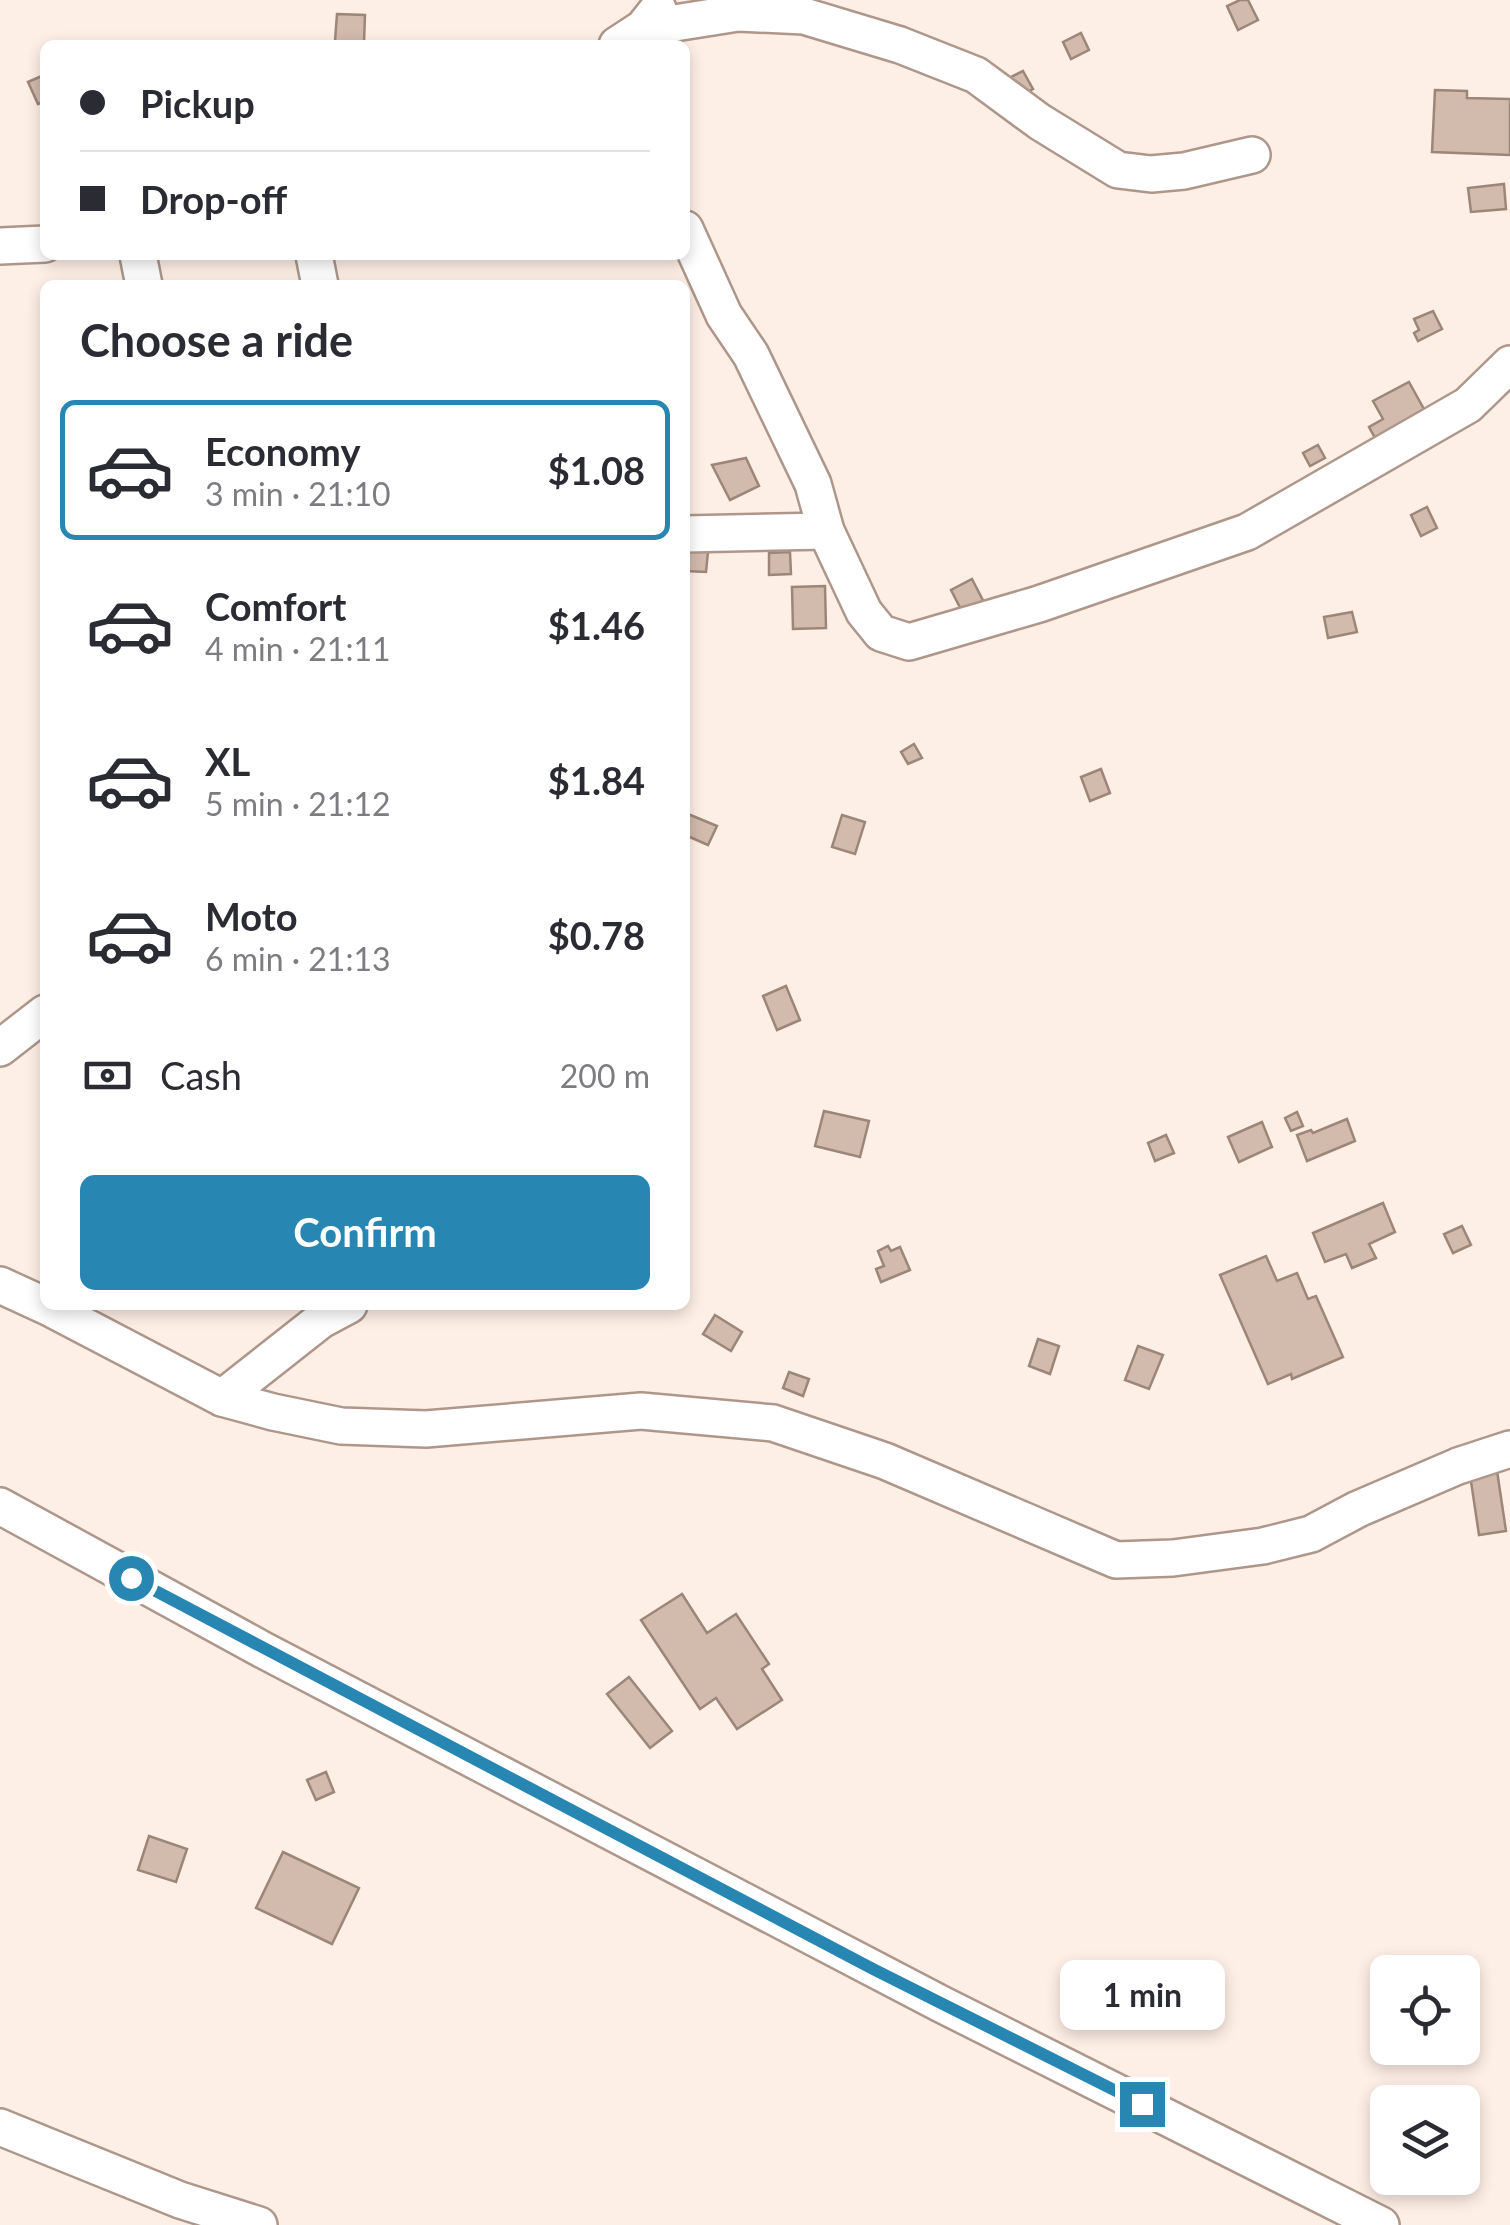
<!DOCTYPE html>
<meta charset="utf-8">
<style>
:root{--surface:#fff;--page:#f2f2f3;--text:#2b2b33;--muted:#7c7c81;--line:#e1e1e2;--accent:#2786b2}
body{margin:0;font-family:Lato,sans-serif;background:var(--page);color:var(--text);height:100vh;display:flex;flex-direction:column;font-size:38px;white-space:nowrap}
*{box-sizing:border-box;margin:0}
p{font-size:32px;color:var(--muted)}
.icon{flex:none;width:55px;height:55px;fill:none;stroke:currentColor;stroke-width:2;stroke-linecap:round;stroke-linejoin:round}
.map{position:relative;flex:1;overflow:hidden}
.side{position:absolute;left:40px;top:280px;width:650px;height:1030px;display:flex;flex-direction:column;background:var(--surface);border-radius:15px;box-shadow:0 5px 15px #0003}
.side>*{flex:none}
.hud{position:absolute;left:40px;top:40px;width:650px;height:220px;border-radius:15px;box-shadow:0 5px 15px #0003;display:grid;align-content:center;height:220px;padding:0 40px;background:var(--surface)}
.fabs{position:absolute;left:1370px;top:1955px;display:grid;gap:20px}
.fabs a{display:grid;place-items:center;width:110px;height:110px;border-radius:15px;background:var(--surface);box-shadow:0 5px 15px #0003;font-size:50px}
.end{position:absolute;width:45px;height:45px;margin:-22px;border:12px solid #2786b2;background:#fff;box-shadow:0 0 0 5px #fff}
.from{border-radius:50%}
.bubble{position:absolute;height:70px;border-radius:15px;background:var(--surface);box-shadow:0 5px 15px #0003;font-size:32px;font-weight:700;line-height:70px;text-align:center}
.hud b{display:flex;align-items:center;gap:35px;height:95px;font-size:38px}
.hud b+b{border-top:2px solid var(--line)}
.hud i{width:25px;height:25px;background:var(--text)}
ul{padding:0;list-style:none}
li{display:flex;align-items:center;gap:30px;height:140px;margin:0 20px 15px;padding:0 20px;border:5px solid transparent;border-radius:15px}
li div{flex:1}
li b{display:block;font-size:38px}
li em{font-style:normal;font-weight:700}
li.current{border-color:var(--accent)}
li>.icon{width:90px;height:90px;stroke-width:1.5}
h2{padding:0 40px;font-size:45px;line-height:120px}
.pay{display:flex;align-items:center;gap:25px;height:110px;padding:0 40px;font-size:38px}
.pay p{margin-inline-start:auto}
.cta{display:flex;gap:20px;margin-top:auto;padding:20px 40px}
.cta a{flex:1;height:115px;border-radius:15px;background:var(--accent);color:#fff;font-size:40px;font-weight:700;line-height:115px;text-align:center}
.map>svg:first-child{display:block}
</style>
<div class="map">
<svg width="1510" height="2225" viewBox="0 0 1510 2225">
<rect width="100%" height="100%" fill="#feefe6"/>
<!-- building -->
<g fill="#d2baac" stroke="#9c8678" stroke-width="2.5">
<path d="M1240,0H1248L1258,20L1238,30L1227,6Z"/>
<path d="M337,14L365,15L364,42L335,41Z"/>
<path d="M1081,33L1089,50L1071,59L1063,42Z"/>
<path d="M1023,71L1033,89L1013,100L1003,81Z"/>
<path d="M44,75L45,101L38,104L28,82Z"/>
<path d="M1435,90L1467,91V98L1510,99V155L1432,152Z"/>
<path d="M1504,184L1506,209L1471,212L1468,188Z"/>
<path d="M1433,311L1442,329L1418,341L1414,333L1419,330L1414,319Z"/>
<path d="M1409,382L1430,420L1380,447L1369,427L1383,419L1373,401Z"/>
<path d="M1318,445L1325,458L1310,466L1303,453Z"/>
<path d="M746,458L759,486L730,500L712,465Z"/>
<path d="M1427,507L1437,528L1421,536L1411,515Z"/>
<path d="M685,550L708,552L706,572L685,571Z"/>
<path d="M790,552L791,574L769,575V553Z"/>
<path d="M972,579L989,612L968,623L951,590Z"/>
<path d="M825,586L826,628L793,629L792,587Z"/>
<path d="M1352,612L1357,632L1328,638L1324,617Z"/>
<path d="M914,744L922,758L908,764L901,752Z"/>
<path d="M1101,769L1110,793L1090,801L1081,777Z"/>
<path d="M688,814L717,826L708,845L685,835Z"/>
<path d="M842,815L865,822L855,854L832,847Z"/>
<path d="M786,986L800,1020L777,1030L763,996Z"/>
<path d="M824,1111L869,1121L860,1157L815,1146Z"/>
<path d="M1297,1112L1303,1126L1291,1131L1285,1118Z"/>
<path d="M1347,1119L1355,1141L1307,1161L1297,1135L1311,1130L1313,1133Z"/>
<path d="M1262,1122L1272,1147L1239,1162L1228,1137Z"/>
<path d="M1166,1135L1174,1153L1155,1161L1148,1143Z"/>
<path d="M1383,1203L1395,1232L1369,1244L1376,1258L1352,1268L1346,1254L1325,1262L1313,1233Z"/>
<path d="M1462,1226L1471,1245L1453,1253L1444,1234Z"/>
<path d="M888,1246L891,1251L900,1247L910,1270L881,1282L876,1269L884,1266L878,1251Z"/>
<path d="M1266,1256L1277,1281L1297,1273L1308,1299L1316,1296L1343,1357L1292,1379L1291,1374L1268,1384L1220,1275Z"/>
<path d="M715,1315L742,1332L731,1351L703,1334Z"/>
<path d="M1038,1339L1059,1346L1050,1374L1029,1366Z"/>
<path d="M1138,1346L1163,1355L1149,1389L1125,1380Z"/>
<path d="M789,1372L809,1379L803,1396L783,1388Z"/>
<path d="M1496,1464L1506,1531L1479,1535L1469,1468Z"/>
<path d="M682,1594L707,1633L736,1614L769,1664L762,1669L782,1700L737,1729L716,1698L700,1709L641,1620Z"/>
<path d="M629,1677L672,1731L650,1748L607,1694Z"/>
<path d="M326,1772L334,1792L316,1800L307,1780Z"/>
<path d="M149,1836L187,1849L176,1882L138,1870Z"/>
<path d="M283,1852L359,1888L332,1944L256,1908Z"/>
</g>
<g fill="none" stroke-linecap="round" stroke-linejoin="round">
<defs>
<g id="minor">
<path d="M643,28L738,13L804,16L900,45L976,75L1040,122L1118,170L1151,174L1184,171L1252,155"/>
<path d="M617,45L643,28L658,9"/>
<path d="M685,229L724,315L751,355L813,484L826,531L864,612L881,633L909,642L1039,604L1247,532L1468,405L1510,364"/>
<path d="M0,246L45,244"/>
<path d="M138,255L144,285"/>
<path d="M314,255L320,285"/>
<path d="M685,534L826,531"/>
<path d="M0,1048L45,1013"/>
<path d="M0,1285L48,1307L222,1398L273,1412L341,1426L426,1429L641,1411L773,1423L885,1461L1116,1560L1173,1558L1263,1546L1311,1534L1358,1509L1458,1466L1510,1449"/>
<path d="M222,1398L321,1320L349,1305"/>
<path d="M0,1506L263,1650L941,2004L1381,2225"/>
<path d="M0,2127L180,2200L259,2225"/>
</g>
</defs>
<!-- minor casing -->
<use href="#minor" stroke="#ae978a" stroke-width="40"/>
<!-- minor -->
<use href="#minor" stroke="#fff" stroke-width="35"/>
</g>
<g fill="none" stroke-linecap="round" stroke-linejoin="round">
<!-- route -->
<path stroke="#2786b2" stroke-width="12" d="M131,1578L873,1969L1142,2104"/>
</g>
</svg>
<div class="fabs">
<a><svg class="icon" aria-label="locate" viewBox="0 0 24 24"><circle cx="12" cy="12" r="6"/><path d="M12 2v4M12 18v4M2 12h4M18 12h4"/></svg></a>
<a><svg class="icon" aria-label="layers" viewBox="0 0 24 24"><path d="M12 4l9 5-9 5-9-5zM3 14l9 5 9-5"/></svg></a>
</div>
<i class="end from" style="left:131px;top:1578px"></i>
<i class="end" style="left:1142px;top:2104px"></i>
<div class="bubble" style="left:1060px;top:1960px;width:165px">1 min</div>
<div class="hud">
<b><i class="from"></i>Pickup</b>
<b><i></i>Drop-off</b>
</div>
<section class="side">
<h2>Choose a ride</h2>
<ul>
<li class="current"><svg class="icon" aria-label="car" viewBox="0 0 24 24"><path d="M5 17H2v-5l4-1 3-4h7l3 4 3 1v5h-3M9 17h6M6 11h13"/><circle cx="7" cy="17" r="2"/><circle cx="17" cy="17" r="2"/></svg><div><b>Economy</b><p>3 min · 21:10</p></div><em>$1.08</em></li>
<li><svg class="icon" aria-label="car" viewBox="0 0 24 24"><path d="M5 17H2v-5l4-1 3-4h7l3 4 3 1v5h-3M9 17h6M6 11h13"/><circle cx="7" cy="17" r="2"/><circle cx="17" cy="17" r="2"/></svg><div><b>Comfort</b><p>4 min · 21:11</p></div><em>$1.46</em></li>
<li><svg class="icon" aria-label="car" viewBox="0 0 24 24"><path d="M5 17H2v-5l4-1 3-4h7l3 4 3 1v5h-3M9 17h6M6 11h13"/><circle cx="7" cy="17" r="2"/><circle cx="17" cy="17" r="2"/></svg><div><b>XL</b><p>5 min · 21:12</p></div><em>$1.84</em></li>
<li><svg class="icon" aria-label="car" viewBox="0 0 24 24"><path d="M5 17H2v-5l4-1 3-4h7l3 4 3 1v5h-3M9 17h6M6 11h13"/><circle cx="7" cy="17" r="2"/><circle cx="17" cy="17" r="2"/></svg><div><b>Moto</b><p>6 min · 21:13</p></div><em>$0.78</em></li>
</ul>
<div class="pay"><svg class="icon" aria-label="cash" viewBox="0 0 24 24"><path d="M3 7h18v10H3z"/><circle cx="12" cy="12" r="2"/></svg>Cash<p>200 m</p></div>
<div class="cta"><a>Confirm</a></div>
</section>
</div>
